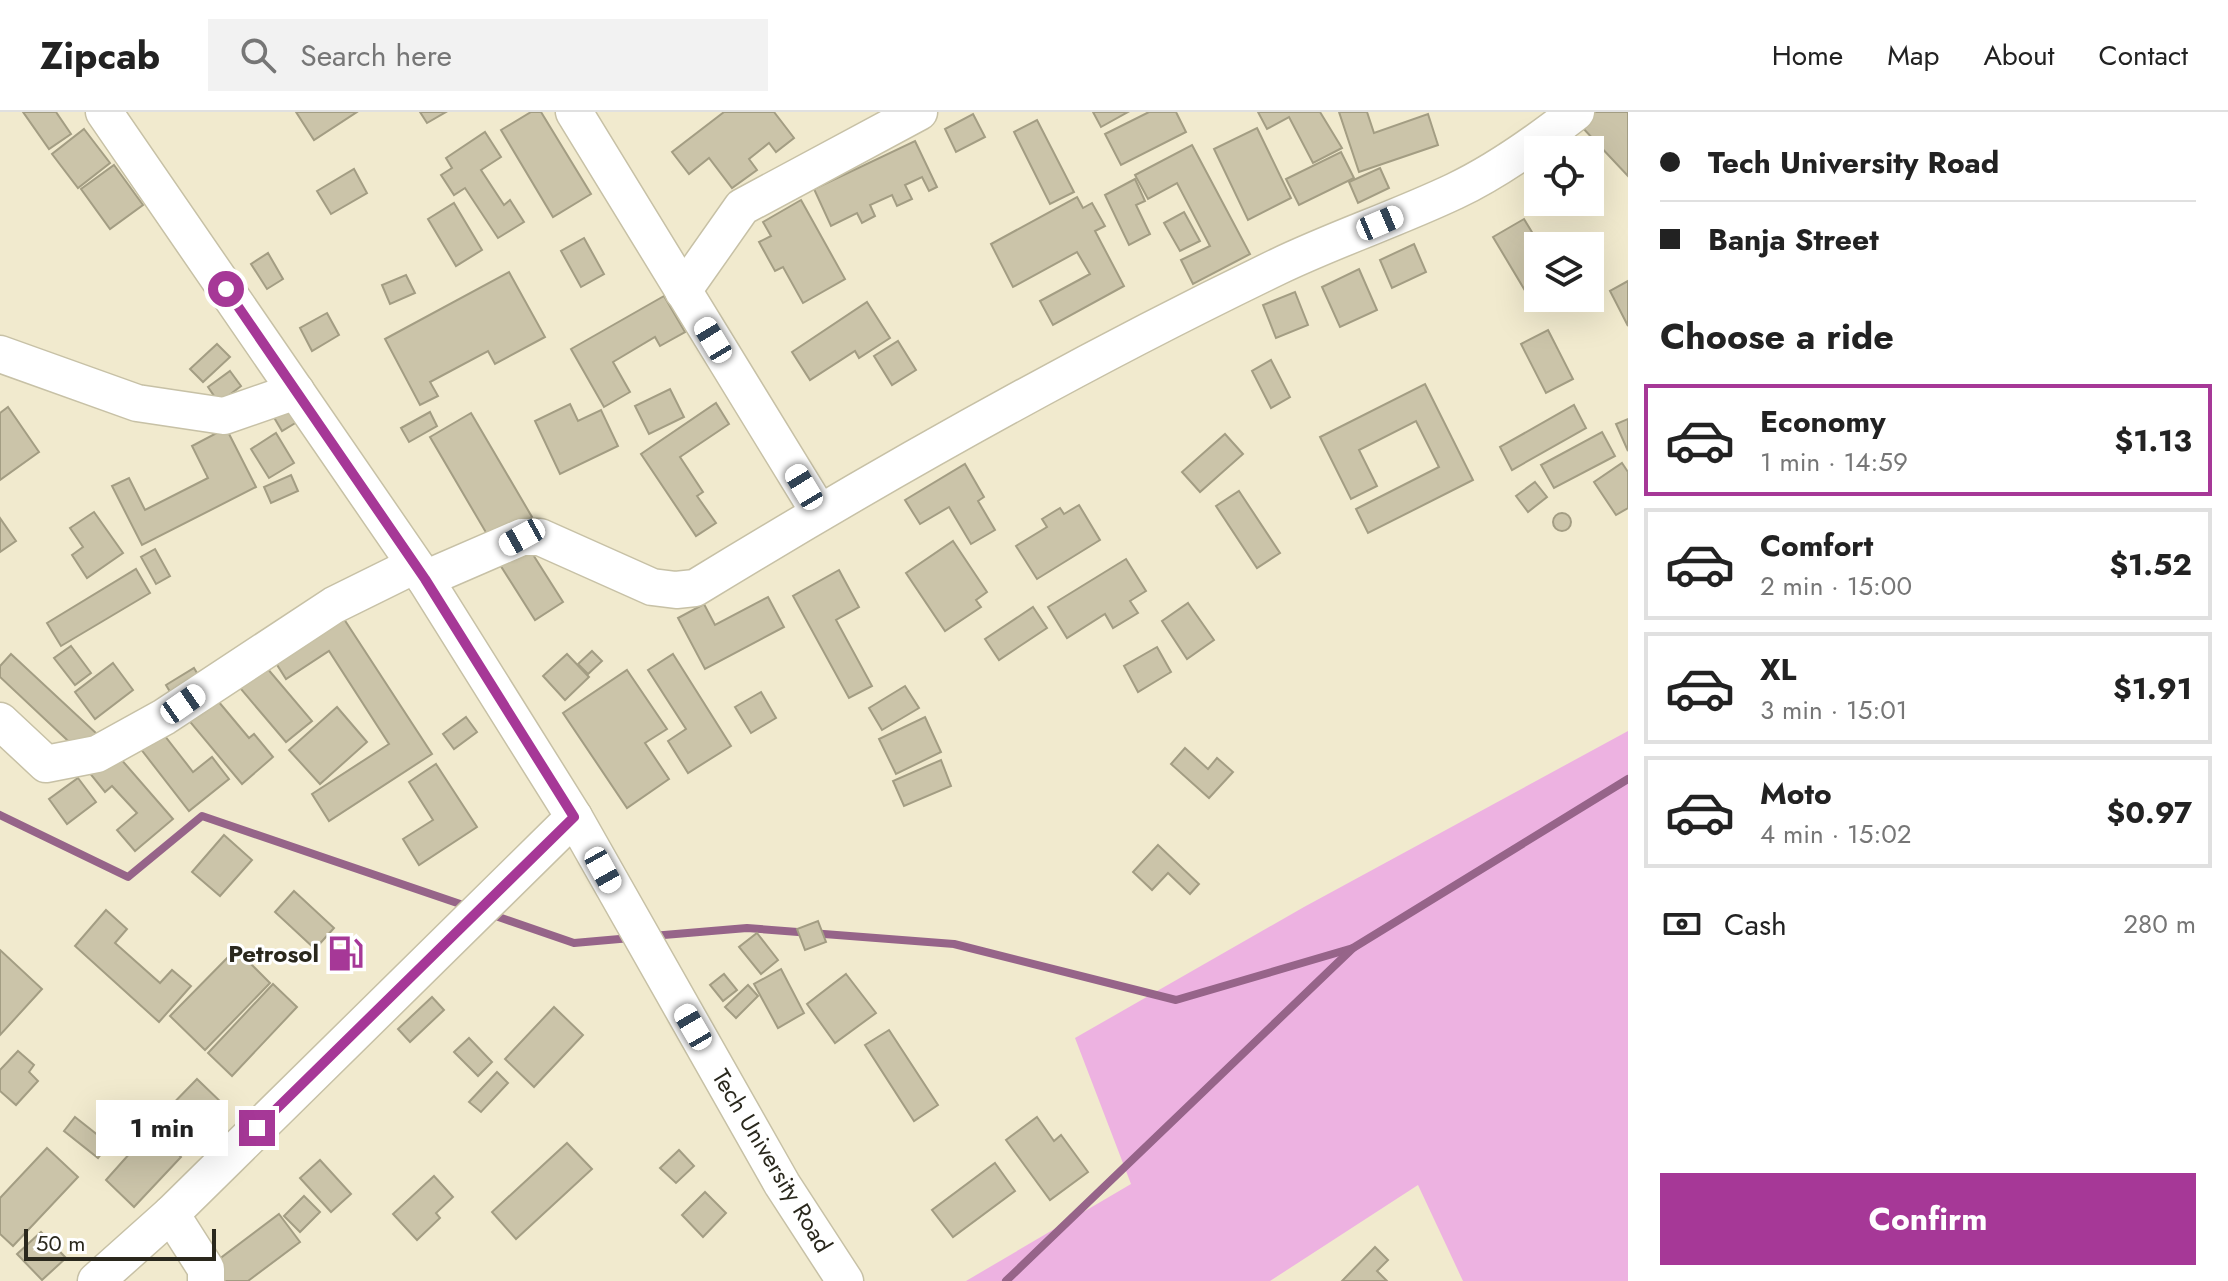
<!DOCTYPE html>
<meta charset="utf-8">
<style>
:root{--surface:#fff;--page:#f2f2f2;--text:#222;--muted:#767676;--line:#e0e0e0;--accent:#a63897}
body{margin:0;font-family:Jost,sans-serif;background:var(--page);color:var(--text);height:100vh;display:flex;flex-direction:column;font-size:30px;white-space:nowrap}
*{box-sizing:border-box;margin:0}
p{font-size:26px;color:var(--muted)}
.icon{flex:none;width:44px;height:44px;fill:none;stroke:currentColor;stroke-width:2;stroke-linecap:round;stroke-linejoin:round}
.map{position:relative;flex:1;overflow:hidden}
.panel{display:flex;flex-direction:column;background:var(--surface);width:600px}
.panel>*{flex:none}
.top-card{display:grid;align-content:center;height:176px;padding:0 32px;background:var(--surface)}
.controls{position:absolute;left:1524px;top:24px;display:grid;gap:16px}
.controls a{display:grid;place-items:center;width:80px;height:80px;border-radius:0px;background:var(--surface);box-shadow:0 8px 32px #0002;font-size:40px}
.scale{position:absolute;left:24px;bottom:20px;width:192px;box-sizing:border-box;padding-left:8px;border:4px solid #2a281d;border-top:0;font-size:22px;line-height:28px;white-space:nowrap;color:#2a281d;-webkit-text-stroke:6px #fff;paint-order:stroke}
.end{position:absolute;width:36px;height:36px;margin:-18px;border:10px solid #a63897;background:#fff;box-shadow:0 0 0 4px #fff}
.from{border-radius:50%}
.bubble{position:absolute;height:56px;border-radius:0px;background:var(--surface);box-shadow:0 8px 32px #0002;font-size:26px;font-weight:700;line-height:56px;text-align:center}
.car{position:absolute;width:24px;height:48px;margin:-24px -12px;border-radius:10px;box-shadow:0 0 6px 2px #0007;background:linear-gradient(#fff 24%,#345 0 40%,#fff 0 76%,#345 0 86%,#fff 0)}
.top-card b{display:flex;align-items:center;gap:28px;height:76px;font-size:30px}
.top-card b+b{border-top:2px solid var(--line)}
.top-card i{width:20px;height:20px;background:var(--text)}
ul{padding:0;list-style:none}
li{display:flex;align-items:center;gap:24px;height:112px;margin:0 16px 12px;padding:0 16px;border:4px solid var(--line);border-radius:0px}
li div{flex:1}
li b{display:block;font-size:30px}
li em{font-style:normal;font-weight:700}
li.on{border-color:var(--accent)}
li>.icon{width:72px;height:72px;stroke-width:1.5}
h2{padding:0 32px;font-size:36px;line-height:96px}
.pay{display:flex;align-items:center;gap:20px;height:88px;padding:0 32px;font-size:30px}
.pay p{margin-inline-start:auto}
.action{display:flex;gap:16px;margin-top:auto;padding:16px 32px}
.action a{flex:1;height:92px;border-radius:0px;background:var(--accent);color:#fff;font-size:32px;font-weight:700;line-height:92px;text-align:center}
header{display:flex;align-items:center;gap:48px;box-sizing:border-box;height:112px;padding:0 40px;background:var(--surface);border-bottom:2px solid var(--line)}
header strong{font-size:38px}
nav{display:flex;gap:44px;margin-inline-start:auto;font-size:28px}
.search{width:560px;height:72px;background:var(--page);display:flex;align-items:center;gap:20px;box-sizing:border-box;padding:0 28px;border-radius:0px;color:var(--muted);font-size:30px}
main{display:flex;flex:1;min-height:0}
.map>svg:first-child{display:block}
</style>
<header>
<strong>Zipcab</strong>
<div class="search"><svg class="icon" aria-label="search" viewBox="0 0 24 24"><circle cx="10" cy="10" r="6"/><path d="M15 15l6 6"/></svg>Search here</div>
<nav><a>Home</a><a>Map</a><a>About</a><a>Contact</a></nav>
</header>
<main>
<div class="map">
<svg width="1628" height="1169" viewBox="0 0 1628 1169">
<rect width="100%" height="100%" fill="#f1eace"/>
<!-- green -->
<path fill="#edb2e1" d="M1628,619V1169H1463L1418,1073L1270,1169H966L1131,1072L1075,926L1304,795Z"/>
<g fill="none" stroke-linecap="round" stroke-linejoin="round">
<!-- stream -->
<g stroke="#966489" stroke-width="8">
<path d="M0,703L128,765L202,704L469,795"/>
<path d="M490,802L574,831L631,826"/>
<path d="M652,824L747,816L954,832L1176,888L1353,836"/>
<path d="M1006,1169L1353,836L1628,667"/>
</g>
</g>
<!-- building -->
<g fill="#cbc4a9" stroke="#a39d83" stroke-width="2">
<path d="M23,0H56L71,22L49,37Z"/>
<path d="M296,0H357L314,28Z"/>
<path d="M420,0H446L427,11Z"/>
<path d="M531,0H541L591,82L553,105L501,18Z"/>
<path d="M724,0H774L794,26L776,40L769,31L749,47L757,58L732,76L709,46L689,62L672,40Z"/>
<path d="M1093,0H1128L1101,15Z"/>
<path d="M1149,0H1176L1186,20L1121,53L1105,22Z"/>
<path d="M1258,0H1320L1342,36L1313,51L1289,5L1267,17Z"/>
<path d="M1339,0H1367L1374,21L1428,2L1438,33L1359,60Z"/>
<path d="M1593,0H1628V64L1580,13Z"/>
<path d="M973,2L985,25L956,40L945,17Z"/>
<path d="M1037,8L1074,80L1050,92L1014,20Z"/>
<path d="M1257,16L1291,86L1248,108L1214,37Z"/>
<path d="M84,17L110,51L78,76L52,42Z"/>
<path d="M485,20L501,45L481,58L504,93L510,88L524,110L498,126L465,76L454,83L441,63L452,56L446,46Z"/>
<path d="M915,29L937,75L929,79L922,65L905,73L912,87L897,94L892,83L870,93L875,104L862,111L857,101L831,114L814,77Z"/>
<path d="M1192,33L1250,142L1193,172L1181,148L1210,134L1177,71L1148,87L1135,63Z"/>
<path d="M1341,40L1354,66L1299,93L1286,67Z"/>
<path d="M114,53L143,93L110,117L81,77Z"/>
<path d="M1380,56L1389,76L1358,91L1349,70Z"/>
<path d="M354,57L367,81L331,102L317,79Z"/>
<path d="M1135,67L1145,89L1136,93L1150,122L1129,133L1105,83Z"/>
<path d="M1077,85L1083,96L1092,91L1105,114L1095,119L1124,174L1053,213L1040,189L1090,162L1077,140L1013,175L991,132Z"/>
<path d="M801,88L845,167L803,191L783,155L775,159L759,130L771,124L763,110Z"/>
<path d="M454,91L482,138L456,154L428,107Z"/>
<path d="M1184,100L1200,129L1180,139L1164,111Z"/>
<path d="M1524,107L1538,130L1549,124L1555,134H1538V186H1543L1533,192L1493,125Z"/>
<path d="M584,126L604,162L581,175L561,139Z"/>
<path d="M1414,132L1426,160L1392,176L1380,148Z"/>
<path d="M268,141L283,167L267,177L251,152Z"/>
<path d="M1359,157L1377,198L1340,215L1322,175Z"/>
<path d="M509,160L545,225L495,252L488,239L430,270L438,284L420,293L385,227Z"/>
<path d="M406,163L415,181L390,192L382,173Z"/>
<path d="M1628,169V214L1610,179Z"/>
<path d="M1295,180L1308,213L1276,226L1263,193Z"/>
<path d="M664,184L685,220L660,234L655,225L613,250L630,280L604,295L571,237Z"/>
<path d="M867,190L890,226L859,246L855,239L810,268L792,240Z"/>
<path d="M327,201L339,223L312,239L300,216Z"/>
<path d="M1548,218L1573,267L1546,281L1521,232Z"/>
<path d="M898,229L916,258L892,273L874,244Z"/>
<path d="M217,232L230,245L203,270L190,257Z"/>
<path d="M1271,248L1290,285L1271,296L1252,259Z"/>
<path d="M230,259L241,274L219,291L208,275Z"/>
<path d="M1425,272L1473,368L1368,421L1356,397L1439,355L1416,309L1359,338L1377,374L1351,387L1320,325Z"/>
<path d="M670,277L684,305L649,322L635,294Z"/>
<path d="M716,291L729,312L680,345L703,380L697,384L716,411L696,424L641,342Z"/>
<path d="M570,292L578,309L601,298L618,334L560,362L535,309Z"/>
<path d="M287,293L297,310L282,319L272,302Z"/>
<path d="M1574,293L1586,316L1512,358L1500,335Z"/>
<path d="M8,295L39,340L0,368V301Z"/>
<path d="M430,300L437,314L409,330L401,316Z"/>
<path d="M471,301L532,405L491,429L430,325Z"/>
<path d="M1628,307V339L1616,312Z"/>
<path d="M226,316L256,375L142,433L112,374L129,366L145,398L208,366L192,334Z"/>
<path d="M1602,320L1615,344L1554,376L1541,353Z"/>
<path d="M276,321L294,351L269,366L251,337Z"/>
<path d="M1225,322L1243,342L1200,380L1182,360Z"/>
<path d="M1622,351L1628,360V396L1616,403L1594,370Z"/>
<path d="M965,352L984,385L978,389L995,418L971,432L949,395L920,412L905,388Z"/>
<path d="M291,363L298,379L271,391L264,375Z"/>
<path d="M1535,370L1547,385L1528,400L1516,384Z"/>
<path d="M1239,379L1280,441L1257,456L1216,394Z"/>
<path d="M1079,393L1100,428L1037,467L1016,434L1047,415L1042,407L1060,396L1064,402Z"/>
<path d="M94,400L123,441L87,466L72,443L83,435L70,416Z"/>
<circle cx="1562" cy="410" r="9"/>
<path d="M0,406L16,429L0,440Z"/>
<path d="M953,429L987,480L976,488L981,495L945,519L906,461Z"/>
<path d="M525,430L563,490L535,508L497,448Z"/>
<path d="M155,437L170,464L156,472L141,445Z"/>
<path d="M1126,447L1146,479L1130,489L1138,501L1113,516L1105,502L1067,526L1048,495Z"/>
<path d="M136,457L150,481L61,534L47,511Z"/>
<path d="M839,458L859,495L836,508L872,574L849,586L793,484Z"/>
<path d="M768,485L784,515L705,557L678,506L704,492L715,513Z"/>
<path d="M1188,491L1214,528L1187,547L1162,509Z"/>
<path d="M1033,495L1047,516L999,548L985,527Z"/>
<path d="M342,504L432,642L329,709L312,682L389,632L329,539L286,567L274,548Z"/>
<path d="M71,534L91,561L75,573L54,546Z"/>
<path d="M1157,535L1171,560L1138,580L1124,554Z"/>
<path d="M592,539L602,549L588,562L578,552Z"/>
<path d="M11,542L97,622L80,640L0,565V554Z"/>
<path d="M567,542L589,565L565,588L543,564Z"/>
<path d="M673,542L731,634L688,661L668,629L686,617L648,558Z"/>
<path d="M261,549L312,609L286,630L235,570Z"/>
<path d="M113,551L133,578L95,607L75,580Z"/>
<path d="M194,556L203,571L175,588L166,573Z"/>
<path d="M627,558L667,617L645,631L669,667L627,696L563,601Z"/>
<path d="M905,574L919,596L882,618L869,596Z"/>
<path d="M761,580L776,606L751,621L735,595Z"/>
<path d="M213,583L249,626L254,622L273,645L242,672L186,605Z"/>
<path d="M337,595L367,630L320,672L289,638Z"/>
<path d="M466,605L477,620L454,637L443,622Z"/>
<path d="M925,605L941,640L896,662L879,627Z"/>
<path d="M161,619L193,660L212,645L229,667L189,699L140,636Z"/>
<path d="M1185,636L1208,657L1217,646L1233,660L1209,686L1171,652Z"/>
<path d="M113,638L173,707L135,739L117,718L137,701L112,674L105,680L88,659Z"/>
<path d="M941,648L951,674L904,694L893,669Z"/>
<path d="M436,652L477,715L419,753L403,727L433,708L409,670Z"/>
<path d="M78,666L96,690L67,712L49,687Z"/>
<path d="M224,723L252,748L220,784L192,760Z"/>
<path d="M1158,733L1199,772L1190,782L1168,761L1152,778L1133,760Z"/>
<path d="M294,779L334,816L315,837L275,800Z"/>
<path d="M106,798L127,817L115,831L160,871L172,858L191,874L159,910L75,834Z"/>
<path d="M818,809L826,830L805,838L797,817Z"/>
<path d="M757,821L778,848L761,862L739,835Z"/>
<path d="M236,837L270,871L205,938L170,904Z"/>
<path d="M0,838L42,877L0,923Z"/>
<path d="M781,857L804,901L778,916L754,872Z"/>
<path d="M724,862L737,878L723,889L710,873Z"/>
<path d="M846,862L876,901L835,931L807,892Z"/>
<path d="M273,872L297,895L232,964L208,941Z"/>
<path d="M748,873L758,884L736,906L725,895Z"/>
<path d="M432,885L444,898L410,930L398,917Z"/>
<path d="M554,895L583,923L534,975L505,947Z"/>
<path d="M889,918L938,993L914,1009L865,933Z"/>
<path d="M469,926L492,950L478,964L454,940Z"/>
<path d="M18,939L34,953L29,960L38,969L16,993L0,979V958Z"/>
<path d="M497,960L508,971L481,1000L469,990Z"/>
<path d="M197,967L225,994L190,1031L161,1004Z"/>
<path d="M75,1005L109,1032L98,1046L64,1019Z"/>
<path d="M1037,1005L1054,1029L1061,1023L1088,1060L1050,1088L1006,1028Z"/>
<path d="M141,1007L181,1045L134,1095L106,1068L131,1040L120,1030Z"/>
<path d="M567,1031L592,1057L516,1127L492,1100Z"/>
<path d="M47,1036L78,1065L13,1134L0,1122V1086Z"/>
<path d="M679,1038L694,1054L676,1071L660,1056Z"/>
<path d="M320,1048L351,1082L331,1100L300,1066Z"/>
<path d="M995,1051L1015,1079L953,1125L932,1098Z"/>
<path d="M434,1064L453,1085L436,1101L440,1106L417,1128L393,1102Z"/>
<path d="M705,1080L726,1101L703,1125L682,1103Z"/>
<path d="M304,1084L320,1100L300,1120L284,1104Z"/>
<path d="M279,1102L300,1130L248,1169H222L210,1154Z"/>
<path d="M41,1120L66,1146L42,1168L17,1142Z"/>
<path d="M1375,1135L1388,1148L1377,1159L1387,1169H1342Z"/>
</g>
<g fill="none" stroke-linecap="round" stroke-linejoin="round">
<defs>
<g id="minor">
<path d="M104,0L425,467L574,705L782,1072L845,1169"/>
<path d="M574,0L819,400"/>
<path d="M683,179L742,95L919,0"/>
<path d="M0,242L137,291L224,304L296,279"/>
<path d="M425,467L522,425H540L652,475L676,478L695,476C883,361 1078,251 1277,155C1335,127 1396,107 1455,79C1497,59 1539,29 1576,0"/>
<path d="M0,609L46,652L97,642L164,605L334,493L415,453"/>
<path d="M171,1102L206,1157V1169"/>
<path d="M96,1169L171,1102L574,705"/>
</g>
</defs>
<!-- minor casing -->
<use href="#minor" stroke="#c7c1a6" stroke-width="39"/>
<!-- minor -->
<use href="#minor" stroke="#fff" stroke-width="36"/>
</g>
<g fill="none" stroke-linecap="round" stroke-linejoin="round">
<!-- route -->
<path stroke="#a63897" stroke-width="10" d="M226,177L425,467L574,705L257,1016"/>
</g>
<!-- icons -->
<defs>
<symbol id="fuel-bare" viewBox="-9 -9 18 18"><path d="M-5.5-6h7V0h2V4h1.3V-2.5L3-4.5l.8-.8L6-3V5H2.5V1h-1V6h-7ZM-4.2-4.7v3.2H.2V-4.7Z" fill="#a63897" stroke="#fff" stroke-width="2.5" paint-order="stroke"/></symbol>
</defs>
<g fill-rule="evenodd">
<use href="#fuel-bare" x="320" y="816" width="51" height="51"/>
</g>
<g text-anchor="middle" stroke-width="6" stroke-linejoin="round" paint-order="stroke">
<!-- poi labels -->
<g font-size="24" font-weight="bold" fill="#2a281d" stroke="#fff" text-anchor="end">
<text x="319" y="850">Petrosol</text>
</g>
<!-- street labels -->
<g font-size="24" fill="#2a281d" stroke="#fff">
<text transform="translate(772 1049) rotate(59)" y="8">Tech University Road</text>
</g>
</g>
</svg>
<div class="controls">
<a><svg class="icon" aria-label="locate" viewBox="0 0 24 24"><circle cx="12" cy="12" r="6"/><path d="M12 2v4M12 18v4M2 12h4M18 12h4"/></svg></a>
<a><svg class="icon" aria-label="layers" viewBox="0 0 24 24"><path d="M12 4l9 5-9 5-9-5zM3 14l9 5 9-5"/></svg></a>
</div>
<div class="scale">50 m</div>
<i class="end from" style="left:226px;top:177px"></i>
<i class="end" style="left:257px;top:1016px"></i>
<div class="bubble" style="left:96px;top:988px;width:132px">1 min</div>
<i class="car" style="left:1380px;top:111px;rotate:67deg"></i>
<i class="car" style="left:713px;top:228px;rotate:329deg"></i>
<i class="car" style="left:804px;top:375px;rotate:329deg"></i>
<i class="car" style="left:522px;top:425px;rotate:241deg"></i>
<i class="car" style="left:183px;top:592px;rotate:55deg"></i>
<i class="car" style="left:603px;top:758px;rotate:151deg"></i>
<i class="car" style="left:693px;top:915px;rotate:330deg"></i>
</div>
<section class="panel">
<div class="top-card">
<b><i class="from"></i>Tech University Road</b>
<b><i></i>Banja Street</b>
</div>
<h2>Choose a ride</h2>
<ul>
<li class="on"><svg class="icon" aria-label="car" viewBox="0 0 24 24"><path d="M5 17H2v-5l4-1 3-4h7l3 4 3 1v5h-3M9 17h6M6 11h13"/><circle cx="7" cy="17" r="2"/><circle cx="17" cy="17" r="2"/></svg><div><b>Economy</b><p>1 min · 14:59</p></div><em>$1.13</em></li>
<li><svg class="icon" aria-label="car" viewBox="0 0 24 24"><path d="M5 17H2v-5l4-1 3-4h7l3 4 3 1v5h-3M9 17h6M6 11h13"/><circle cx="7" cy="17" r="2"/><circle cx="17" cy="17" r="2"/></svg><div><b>Comfort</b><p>2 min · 15:00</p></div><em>$1.52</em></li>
<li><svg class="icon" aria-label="car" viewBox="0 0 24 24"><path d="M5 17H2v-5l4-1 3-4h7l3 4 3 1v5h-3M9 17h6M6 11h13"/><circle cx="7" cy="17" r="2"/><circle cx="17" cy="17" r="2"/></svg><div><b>XL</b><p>3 min · 15:01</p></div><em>$1.91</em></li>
<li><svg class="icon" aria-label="car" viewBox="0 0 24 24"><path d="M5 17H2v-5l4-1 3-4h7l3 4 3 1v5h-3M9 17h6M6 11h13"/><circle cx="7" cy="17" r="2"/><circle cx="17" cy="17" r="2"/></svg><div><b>Moto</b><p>4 min · 15:02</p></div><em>$0.97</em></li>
</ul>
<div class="pay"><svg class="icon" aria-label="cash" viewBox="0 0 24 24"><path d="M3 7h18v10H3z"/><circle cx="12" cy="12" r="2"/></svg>Cash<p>280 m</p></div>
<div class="action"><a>Confirm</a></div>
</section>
</main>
